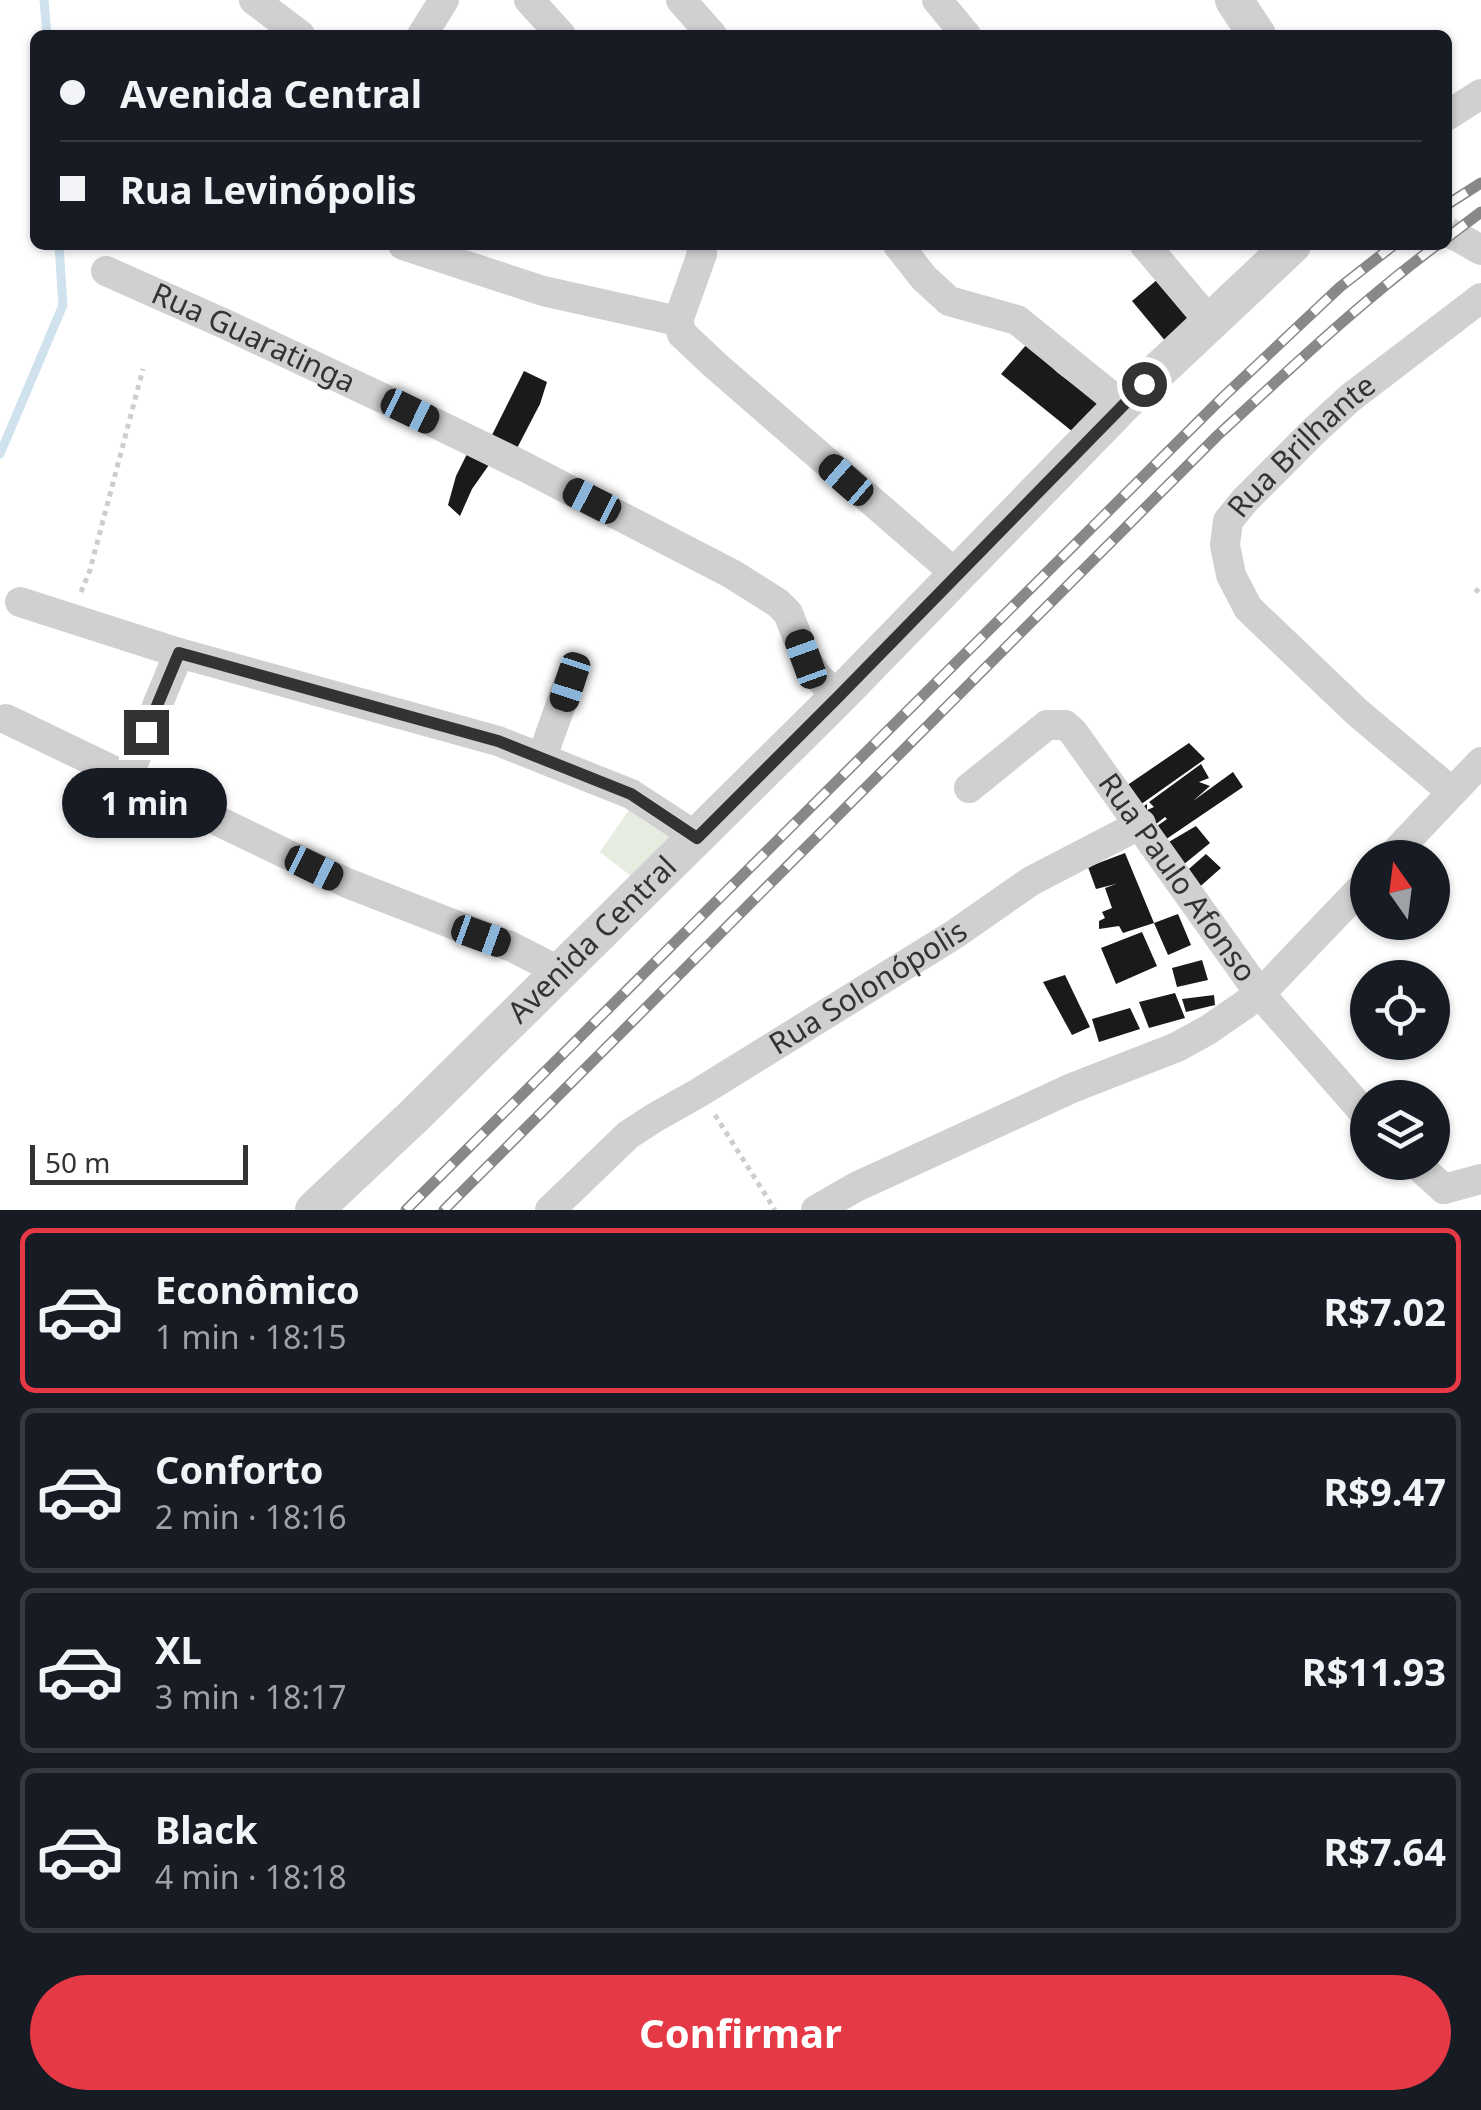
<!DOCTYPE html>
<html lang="pt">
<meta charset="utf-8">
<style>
:root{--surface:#171b24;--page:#20242c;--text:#f1f3f6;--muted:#9ea1a6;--line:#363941;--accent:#e63946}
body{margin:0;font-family:"Noto Sans",sans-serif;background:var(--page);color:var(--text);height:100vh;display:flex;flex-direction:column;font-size:38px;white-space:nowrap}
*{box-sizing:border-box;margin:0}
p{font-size:32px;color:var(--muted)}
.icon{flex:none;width:55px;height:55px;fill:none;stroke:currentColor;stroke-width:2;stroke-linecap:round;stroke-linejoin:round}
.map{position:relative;height:1210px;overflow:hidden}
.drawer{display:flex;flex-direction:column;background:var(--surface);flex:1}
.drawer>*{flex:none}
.banner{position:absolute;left:30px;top:30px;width:1422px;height:220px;border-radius:15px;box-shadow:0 2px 8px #0004;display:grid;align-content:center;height:220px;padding:0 30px;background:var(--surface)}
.needle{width:65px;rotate:346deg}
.controls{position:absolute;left:1350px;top:840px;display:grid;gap:20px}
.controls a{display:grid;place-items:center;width:100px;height:100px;border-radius:50%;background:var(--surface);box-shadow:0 2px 8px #0004;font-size:50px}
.scale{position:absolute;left:30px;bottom:25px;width:218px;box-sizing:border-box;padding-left:10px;border:5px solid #333;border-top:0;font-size:28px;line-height:35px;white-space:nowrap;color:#333;-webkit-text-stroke:8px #fff;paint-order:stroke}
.end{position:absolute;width:45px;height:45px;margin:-22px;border:12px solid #333;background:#fff;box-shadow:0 0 0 5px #fff}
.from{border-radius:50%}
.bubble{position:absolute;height:70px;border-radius:35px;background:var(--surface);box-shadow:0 2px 8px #0004;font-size:32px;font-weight:700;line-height:70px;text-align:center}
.car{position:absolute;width:30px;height:60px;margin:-30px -15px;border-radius:12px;box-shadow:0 0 8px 2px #0007;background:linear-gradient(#222 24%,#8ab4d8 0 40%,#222 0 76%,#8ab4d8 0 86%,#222 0)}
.banner b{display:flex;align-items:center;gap:35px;height:95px;font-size:38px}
.banner b+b{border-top:2px solid var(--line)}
.banner i{width:25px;height:25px;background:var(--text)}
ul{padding:18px 0 0;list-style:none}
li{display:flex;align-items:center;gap:30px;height:165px;margin:0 20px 15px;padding:0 10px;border:5px solid var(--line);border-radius:15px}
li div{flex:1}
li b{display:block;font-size:38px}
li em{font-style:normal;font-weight:700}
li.selected{border-color:var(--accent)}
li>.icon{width:90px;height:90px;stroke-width:1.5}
.primary-button{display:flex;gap:20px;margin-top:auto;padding:20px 30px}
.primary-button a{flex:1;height:115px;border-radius:60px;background:var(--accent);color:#fff;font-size:40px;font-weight:700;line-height:115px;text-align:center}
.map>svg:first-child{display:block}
</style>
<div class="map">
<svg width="1481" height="1210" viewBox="0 0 1481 1210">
<rect width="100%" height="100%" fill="#fff"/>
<!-- green -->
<path fill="#e6ecdf" d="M631,807L673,834L631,876L600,852Z"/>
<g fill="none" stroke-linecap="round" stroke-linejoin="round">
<!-- stream -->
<g stroke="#cfe2ee" stroke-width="9">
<path d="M44,0L47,35"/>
<path d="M0,454L63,305L59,245"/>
</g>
</g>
<!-- building -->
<g fill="#1a1a1a">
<path d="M1158,279L1197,322L1167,343L1132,301Z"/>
<path d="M1027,344L1058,373L1102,406L1073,432L1001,374Z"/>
<path d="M524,371L547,382L540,404L514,454L489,441Z"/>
<path d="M468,452L491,462L472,489L460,516L448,505L456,476Z"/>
<path d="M1189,743L1205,759L1140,805L1126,786Z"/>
<path d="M1201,764L1209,778L1199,782L1210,786L1193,801L1233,772L1243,787L1159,844L1150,831L1167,819L1165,817L1151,828L1141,808L1147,804V810L1154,807L1149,802Z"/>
<path d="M1196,826L1210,843L1183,865L1167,843Z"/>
<path d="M1125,853L1154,923L1178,914L1191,945L1168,955L1154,923L1123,933L1119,926L1099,929V921L1105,918L1102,912L1112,908L1105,888L1116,884L1096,889L1088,867Z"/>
<path d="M1206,854L1221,868L1195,891L1182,875Z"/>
<path d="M1142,932L1157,966L1116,984L1101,948Z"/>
<path d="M1202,960L1208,980L1177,987L1172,968Z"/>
<path d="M1065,975L1090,1027L1072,1035L1043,982Z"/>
<path d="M1175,993L1185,1018L1149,1028L1139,1002Z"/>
<path d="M1214,995L1215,1005L1186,1012L1182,999Z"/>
<path d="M1130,1008L1140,1029L1099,1042L1092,1019Z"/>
</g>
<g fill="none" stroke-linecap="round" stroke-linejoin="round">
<!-- minor-tunnel -->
<path stroke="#d6d6d6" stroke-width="30" stroke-dasharray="30 15" stroke-linecap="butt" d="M1448,232L1467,242"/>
<!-- path -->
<g stroke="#cdcdcd" stroke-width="5" stroke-dasharray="5 5" stroke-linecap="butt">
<path d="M1475,589L1481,594"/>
<path d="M81,592L90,570L143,369"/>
<path d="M715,1115L775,1210"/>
</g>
<!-- minor -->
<g stroke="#d0d0d0" stroke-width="30">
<path d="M254,0L300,35"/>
<path d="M529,0L561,35"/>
<path d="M681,0L712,35"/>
<path d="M937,0L966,35"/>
<path d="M422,35L444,0"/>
<path d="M1448,115L1481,94"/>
<path d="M1467,242L1481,250"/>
<path d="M403,245L543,291L678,321"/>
<path d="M898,245L924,278L949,301L1017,320L1122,405"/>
<path d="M1145,245L1210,322"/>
<path id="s1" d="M106,271L225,324L410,411L527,468L732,574L778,603L788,613L806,659L817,676L838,697"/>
<path d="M678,321L682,334L716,366L957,575"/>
<path d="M678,321L702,254L701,245"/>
<path d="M20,602L179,653L498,741L631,794L697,837"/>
<path d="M6,719L347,883L512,947L561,972"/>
<path d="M542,757L569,682"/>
<path d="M127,778L179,653"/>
<path id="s2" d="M969,788L1047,725H1065L1073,732L1260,994L1368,1117"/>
<path id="s3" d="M1452,792L1358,713L1248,608L1231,575L1225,545L1228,521L1245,500L1313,432L1350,398L1481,298"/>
<path d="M1390,858L1481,762"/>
<path d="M1414,1162L1444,1189"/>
<path d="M1444,1189L1481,1179"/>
<path id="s4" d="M550,1210L628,1135L654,1118L700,1092L955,934L1031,881L1141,824"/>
<path d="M816,1210L856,1187L1072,1088L1177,1047L1208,1030L1260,994L1368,881"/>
</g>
<!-- tertiary -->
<g stroke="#d0d0d0" stroke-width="38">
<path d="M1234,0L1257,35"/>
<path id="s5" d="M314,1210L414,1116L838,697L1122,405L1292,245"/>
</g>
<defs>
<g id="rail">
<path d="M1448,204L1481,183"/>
<path d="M1448,237L1481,212"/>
<path d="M406,1210L1223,397L1340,287L1394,245"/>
<path d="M444,1210L1218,435C1289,370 1359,303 1437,245"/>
</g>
</defs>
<!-- rail casing -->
<use href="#rail" stroke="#888" stroke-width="11"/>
<!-- rail -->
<use href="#rail" stroke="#fff" stroke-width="8" stroke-dasharray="22" stroke-linecap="butt"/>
</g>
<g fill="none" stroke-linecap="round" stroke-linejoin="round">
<!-- route -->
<path stroke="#333" stroke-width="12" d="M146,732L179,653L498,741L631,794L697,838L838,697L1144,384"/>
</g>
<g text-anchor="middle" stroke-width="10" stroke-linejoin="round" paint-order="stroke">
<!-- street labels -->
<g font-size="30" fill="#333" stroke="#fff">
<text dy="10" stroke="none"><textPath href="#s1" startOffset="162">Rua Guaratinga</textPath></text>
<text dy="10" stroke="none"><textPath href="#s3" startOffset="472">Rua Brilhante</textPath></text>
<text dy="10" stroke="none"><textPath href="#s2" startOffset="308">Rua Paulo Afonso</textPath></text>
<text dy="10" stroke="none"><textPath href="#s5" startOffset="388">Avenida Central</textPath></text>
<text dy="10" stroke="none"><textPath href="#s4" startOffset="390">Rua Solonópolis</textPath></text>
</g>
</g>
</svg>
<div class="controls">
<a><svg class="needle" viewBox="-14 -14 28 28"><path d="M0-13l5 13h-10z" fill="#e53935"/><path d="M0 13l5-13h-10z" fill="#9ea1a6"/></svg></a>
<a><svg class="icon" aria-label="locate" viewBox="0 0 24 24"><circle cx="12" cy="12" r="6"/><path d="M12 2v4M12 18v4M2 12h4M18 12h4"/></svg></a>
<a><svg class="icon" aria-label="layers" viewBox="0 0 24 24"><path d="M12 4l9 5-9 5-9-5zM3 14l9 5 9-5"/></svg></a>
</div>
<div class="scale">50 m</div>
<i class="end from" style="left:1144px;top:384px"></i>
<i class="end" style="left:146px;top:732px"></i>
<div class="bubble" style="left:62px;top:768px;width:165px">1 min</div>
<i class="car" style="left:410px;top:411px;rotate:116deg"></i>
<i class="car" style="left:846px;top:480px;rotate:311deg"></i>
<i class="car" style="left:592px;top:501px;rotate:297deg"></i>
<i class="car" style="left:806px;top:659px;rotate:340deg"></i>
<i class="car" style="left:570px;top:682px;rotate:198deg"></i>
<i class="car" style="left:314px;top:868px;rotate:116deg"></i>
<i class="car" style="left:481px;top:936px;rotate:110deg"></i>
<div class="banner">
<b><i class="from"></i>Avenida Central</b>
<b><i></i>Rua Levinópolis</b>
</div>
</div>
<section class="drawer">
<ul>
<li class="selected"><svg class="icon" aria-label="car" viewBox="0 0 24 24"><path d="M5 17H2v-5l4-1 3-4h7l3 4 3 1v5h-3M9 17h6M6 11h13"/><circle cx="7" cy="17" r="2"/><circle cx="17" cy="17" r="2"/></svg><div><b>Econômico</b><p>1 min · 18:15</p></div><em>R$7.02</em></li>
<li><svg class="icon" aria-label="car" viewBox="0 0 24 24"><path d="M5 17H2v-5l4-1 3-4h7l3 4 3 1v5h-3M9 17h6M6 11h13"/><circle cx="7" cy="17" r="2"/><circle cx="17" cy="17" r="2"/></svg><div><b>Conforto</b><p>2 min · 18:16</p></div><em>R$9.47</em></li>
<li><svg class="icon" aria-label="car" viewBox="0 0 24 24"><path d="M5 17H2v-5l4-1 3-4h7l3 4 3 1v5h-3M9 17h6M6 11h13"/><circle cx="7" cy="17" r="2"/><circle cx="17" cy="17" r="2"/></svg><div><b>XL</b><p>3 min · 18:17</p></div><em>R$11.93</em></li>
<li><svg class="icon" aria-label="car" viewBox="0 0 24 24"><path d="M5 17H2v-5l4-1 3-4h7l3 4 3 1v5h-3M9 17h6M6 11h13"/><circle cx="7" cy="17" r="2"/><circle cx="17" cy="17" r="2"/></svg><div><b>Black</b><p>4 min · 18:18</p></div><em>R$7.64</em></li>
</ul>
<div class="primary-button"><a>Confirmar</a></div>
</section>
